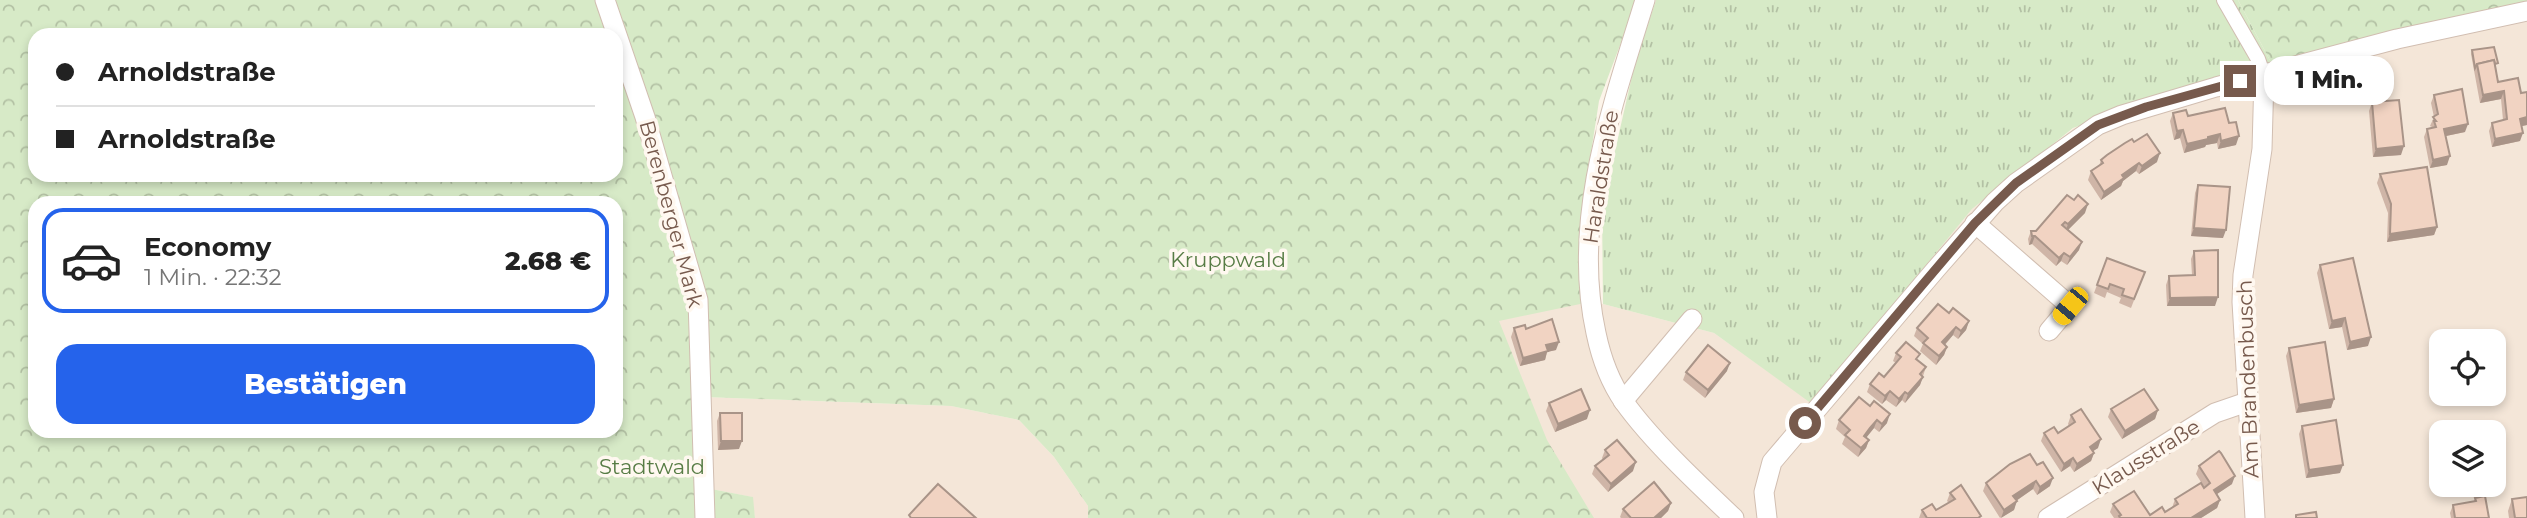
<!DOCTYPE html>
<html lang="de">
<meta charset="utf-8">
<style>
:root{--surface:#fff;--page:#f6f6f6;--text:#222;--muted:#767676;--line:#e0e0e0;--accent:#2563eb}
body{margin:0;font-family:Montserrat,sans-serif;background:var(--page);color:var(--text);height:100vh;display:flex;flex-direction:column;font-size:26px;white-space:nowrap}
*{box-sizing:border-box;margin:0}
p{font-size:23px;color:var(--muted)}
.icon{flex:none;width:38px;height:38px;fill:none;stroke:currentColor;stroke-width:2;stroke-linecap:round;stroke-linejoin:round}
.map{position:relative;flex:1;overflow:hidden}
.panel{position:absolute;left:28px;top:196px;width:595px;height:242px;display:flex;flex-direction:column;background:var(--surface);border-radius:21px;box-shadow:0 4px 10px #0003}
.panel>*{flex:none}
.guide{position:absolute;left:28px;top:28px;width:595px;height:154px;border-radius:21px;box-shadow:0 4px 10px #0003;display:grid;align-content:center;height:154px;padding:0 28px;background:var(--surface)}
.fabs{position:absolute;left:2429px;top:329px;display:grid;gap:14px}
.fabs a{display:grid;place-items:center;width:77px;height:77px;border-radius:14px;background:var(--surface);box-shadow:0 4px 10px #0003;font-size:35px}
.end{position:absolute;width:32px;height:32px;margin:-16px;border:9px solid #775a4d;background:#fff;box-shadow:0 0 0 4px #fff}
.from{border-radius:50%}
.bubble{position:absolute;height:49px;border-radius:21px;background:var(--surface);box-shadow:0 4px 10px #0003;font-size:23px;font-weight:800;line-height:49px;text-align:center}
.car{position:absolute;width:21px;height:42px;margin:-21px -10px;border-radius:9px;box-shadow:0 0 5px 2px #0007;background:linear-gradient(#f5c518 24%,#345 0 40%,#f5c518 0 76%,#345 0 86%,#f5c518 0)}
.guide b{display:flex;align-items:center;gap:24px;height:66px;font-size:26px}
.guide b+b{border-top:2px solid var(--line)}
.guide i{width:18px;height:18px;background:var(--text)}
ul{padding:12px 0 0;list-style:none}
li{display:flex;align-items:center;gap:21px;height:105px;margin:0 14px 10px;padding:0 14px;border:4px solid transparent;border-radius:21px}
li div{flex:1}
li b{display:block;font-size:26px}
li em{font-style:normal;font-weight:800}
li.on{border-color:var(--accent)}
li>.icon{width:63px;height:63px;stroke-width:1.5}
.action{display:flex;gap:14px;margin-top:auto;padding:14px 28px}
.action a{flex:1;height:80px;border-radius:21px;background:var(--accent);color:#fff;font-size:28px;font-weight:800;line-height:80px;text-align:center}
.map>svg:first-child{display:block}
</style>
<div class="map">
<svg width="2527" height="518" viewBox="0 0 2527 518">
<defs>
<pattern id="grass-tufts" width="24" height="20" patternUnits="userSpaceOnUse" patternTransform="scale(1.75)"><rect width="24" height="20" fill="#d7eac7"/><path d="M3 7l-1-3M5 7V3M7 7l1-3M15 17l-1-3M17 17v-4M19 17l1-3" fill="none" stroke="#b3c1a4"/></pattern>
<pattern id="forest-crowns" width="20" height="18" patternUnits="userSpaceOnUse" patternTransform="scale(1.75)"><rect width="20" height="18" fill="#d7eac7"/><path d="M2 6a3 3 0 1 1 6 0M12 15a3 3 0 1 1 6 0" fill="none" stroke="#b3c1a4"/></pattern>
</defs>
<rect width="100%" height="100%" fill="#fcf4e9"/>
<!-- residential -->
<g fill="#f4e6d8" fill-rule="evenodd">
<path d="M2527,15V518H1433L1466,286L1603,304L1714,333L1812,403L1972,209L2074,128L2142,104ZM2441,341H2494V394H2441ZM2441,432H2494V485H2441Z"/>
<path d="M705,397L951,406L1019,420L1054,457L1088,506V518H755L752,497L706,488Z"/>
</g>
<!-- grass -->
<path fill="url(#grass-tufts)" d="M1656,0H2238L2275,70L2142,104L2073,128L1972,209L1812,404L1714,333L1603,304L1602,208L1635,63Z"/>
<!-- forest -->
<g fill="url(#forest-crowns)" fill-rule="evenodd">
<path d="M0,0H602L615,35H35V175H616V39L692,301L703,518H0ZM35,203H616V430H35Z"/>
<path d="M608,0H1637L1599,101L1583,204L1585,303L1499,321L1547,440L1594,518H1088V506L1054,457L1019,420L951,406L705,397L702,300Z"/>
<path d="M2238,0H2527V6L2275,70Z"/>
<path d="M706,488L753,497L755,518H708Z"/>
</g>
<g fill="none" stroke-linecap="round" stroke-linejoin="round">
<defs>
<path id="pedestrian" d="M2224,0L2258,59L2264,76"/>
<g id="minor">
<path d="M605,0L645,117L698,300L705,518"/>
<path d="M1645,0C1612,107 1571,220 1596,333C1601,357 1610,382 1624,402C1652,441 1698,484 1734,518"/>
<path d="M1975,223L2070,306L2049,331"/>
<path d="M1623,401L1692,319"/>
<path d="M1767,518L1764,492L1772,462L1936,269L1995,202L2016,183L2098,125L2122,115L2216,87L2397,39L2527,11"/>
<path d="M2048,518L2215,413L2247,402"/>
<path d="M2255,518L2242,302L2243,275L2262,149L2264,76"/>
</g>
</defs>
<!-- pedestrian casing -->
<use href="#pedestrian" stroke="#d1beb1" stroke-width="16"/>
<!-- minor casing -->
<use href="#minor" stroke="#d1beb1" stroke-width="21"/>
<!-- pedestrian -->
<use href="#pedestrian" stroke="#fff" stroke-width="14"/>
<!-- minor -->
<use href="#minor" stroke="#fff" stroke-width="19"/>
</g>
<!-- wall -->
<g fill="#cfb5a7">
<path d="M2472,50L2496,67L2498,82L2521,93L2527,92V125L2522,126L2520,141L2492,147L2489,131L2492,123L2503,120L2501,99L2480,103L2471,54Z"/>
<path d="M2434,95L2465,132L2446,136L2447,165L2430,168L2424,137L2427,129L2432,127L2430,126L2434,117L2431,103Z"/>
<path d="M2372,102L2401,155L2373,157L2369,111Z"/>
<path d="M2173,113L2229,123L2236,145L2218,149L2217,143L2206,145L2205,147L2184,153L2180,138L2174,140L2170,121Z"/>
<path d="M2134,142L2157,162L2139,174L2136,171L2123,181L2121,186L2101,200L2088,180L2091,171L2099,166L2101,160Z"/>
<path d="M2380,174L2437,227L2434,235L2387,242L2388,213L2377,183Z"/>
<path d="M2198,185L2223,238L2191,236L2195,193Z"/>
<path d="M2085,213L2068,230L2079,250L2067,265L2061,261L2056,266L2032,244L2029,245L2028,239L2031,231H2036Z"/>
<path d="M2194,251L2215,306H2167L2166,285L2169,276L2192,275L2191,259Z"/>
<path d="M2107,258L2145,272L2131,308L2119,303L2121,298L2107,292L2105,298L2094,293Z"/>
<path d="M2320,265L2368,346L2347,350L2342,327L2329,329L2317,273Z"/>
<path d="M1949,313L1969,321L1966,330L1958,339L1953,335L1945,345L1947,347L1944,355L1936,365L1920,351L1923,344L1914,336L1917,328Z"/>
<path d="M1514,328L1526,329L1556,350L1547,352L1545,360L1520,366L1511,337Z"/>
<path d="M2289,348L2334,399L2331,408L2296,413L2286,356Z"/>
<path d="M1896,353L1918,360L1926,367L1920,385L1905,403L1902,400L1896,407L1886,400L1882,404L1867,392L1870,384L1884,377L1896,363L1893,361Z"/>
<path d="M1727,371L1705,398L1683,380L1686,372Z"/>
<path d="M1859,397L1887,423L1879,432L1874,428L1866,438L1869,440L1866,448L1858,457L1842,444L1845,437L1836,429L1839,420Z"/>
<path d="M1549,403L1587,419L1555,432L1546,411Z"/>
<path d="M2111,409L2158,410L2155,419L2122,439L2108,417Z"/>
<path d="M720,413L739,449L718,450L717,421Z"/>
<path d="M2071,415L2098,448L2093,451L2094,453L2091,461L2074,472L2070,466L2061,472L2041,441L2044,433H2058L2069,426L2068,424Z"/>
<path d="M2302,426L2340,473L2306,478L2299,434Z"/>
<path d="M1605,450L1633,471L1608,492L1592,474L1595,466L1603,460L1602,458Z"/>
<path d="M2010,464L2050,486L2037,495L2033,489L2016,501L2014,510L2000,518L1983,491L1986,483Z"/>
<path d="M2199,466L2232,484L2217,494L2220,500L2217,508L2201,518H2114L2110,512L2113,504L2150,515L2165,512L2172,508L2175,499L2204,487L2196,474Z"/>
<path d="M1950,493L1981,516L1980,518H1919L1922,510H1936L1949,503L1947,501Z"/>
<path d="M2475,498L2489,518H2451L2450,513L2453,505L2474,501Z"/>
<path d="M2512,499L2527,518H2509L2508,511Z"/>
<path d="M1671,503L1668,511L1661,518H1621L1620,517L1623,509Z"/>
</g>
<!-- shaded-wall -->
<g fill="#a99488">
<path d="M2504,91L2501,99L2480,103L2483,95Z"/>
<path d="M2527,117V125L2517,127L2520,119Z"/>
<path d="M2468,124L2465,132L2441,137L2444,129Z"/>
<path d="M2183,130L2180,138L2174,140L2177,131Z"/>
<path d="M2523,133L2520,141L2492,147L2495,139Z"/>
<path d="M2220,134L2217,143L2206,145L2205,147L2184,153L2187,144L2208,137Z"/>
<path d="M2239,136L2236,145L2218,149L2221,141Z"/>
<path d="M2404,146L2401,155L2373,157L2376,149Z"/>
<path d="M2160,153L2157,162L2139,174L2142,166Z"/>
<path d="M2450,156L2447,165L2430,168L2433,160Z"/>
<path d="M2139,163L2136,171L2123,181L2121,186L2101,200L2104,192L2122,175Z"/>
<path d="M2088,204L2085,213L2065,233L2068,224Z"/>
<path d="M2437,227L2434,235L2387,242L2390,234Z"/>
<path d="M2194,228L2226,230L2223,238L2191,236Z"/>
<path d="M2032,236H2035L2032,244L2029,245Z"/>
<path d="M2082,242L2079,250L2067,265L2070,257Z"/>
<path d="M2064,253L2061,261L2056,266L2059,258Z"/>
<path d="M2218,297L2215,306H2167L2170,298Z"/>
<path d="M2345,318L2342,327L2329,329L2332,321Z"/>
<path d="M1969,321L1966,330L1958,339L1961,331Z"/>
<path d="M1956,327L1953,335L1939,351L1942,342Z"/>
<path d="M2371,337L2368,346L2347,350L2350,342Z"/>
<path d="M1559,342L1556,350L1547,352L1545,360L1520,366L1523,358L1546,345Z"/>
<path d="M1947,347L1944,355L1936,365L1939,356Z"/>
<path d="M1730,363L1727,371L1705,398L1708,390Z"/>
<path d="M1923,377L1920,385L1905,403L1908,394Z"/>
<path d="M1890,391L1886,400L1882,404L1885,396Z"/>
<path d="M1905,392L1902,400L1896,407L1899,399Z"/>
<path d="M2334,399L2331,408L2296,413L2299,405Z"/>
<path d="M1590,410L1587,419L1555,432L1558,424Z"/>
<path d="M2158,410L2155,419L2122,439L2125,431Z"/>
<path d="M1890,414L1887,423L1879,432L1882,424Z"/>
<path d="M1877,420L1874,428L1861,444L1864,436Z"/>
<path d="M2101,439L2098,448L2087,455L2090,447Z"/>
<path d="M1869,440L1866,448L1858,457L1861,448Z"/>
<path d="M721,441H742L739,449L718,450Z"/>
<path d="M2094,453L2091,461L2074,472L2077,464Z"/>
<path d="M2073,458L2070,466L2061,472L2064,464Z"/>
<path d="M1636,462L1633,471L1608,492L1611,484Z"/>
<path d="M2343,465L2340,473L2306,478L2309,470Z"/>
<path d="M2235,476L2232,484L2211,498L2214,490Z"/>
<path d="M2053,478L2050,486L2037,495L2040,487Z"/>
<path d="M2036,481L2033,489L2010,505L2013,496Z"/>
<path d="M2220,500L2217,508L2201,518H2191Z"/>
<path d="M2017,501L2014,510L2001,518L2004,510Z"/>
<path d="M1671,503L1668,511L1661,518H1654Z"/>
</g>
<!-- building -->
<g fill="#f1d3c2" stroke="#a99488" stroke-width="2">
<path d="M2494,47L2498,63L2495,64L2494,60L2477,64L2475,68L2472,50Z"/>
<path d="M2494,60L2498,82L2518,78L2521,93L2527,92V117L2520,119L2523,133L2495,139L2492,123L2507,119L2504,91L2483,95L2477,64Z"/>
<path d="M2462,89L2468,124L2444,129L2450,156L2433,160L2427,129L2436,127L2434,121H2436L2433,117L2438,114L2434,95Z"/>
<path d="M2399,100L2404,146L2376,149L2372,102Z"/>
<path d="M2225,108L2229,123L2236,122L2239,136L2221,141L2220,134L2208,137V139L2187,144L2183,130L2177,131L2173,113L2186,110L2188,116Z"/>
<path d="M2147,134L2160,153L2142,166L2139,163L2122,175L2124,178L2104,192L2091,171L2103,163L2101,160L2107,155L2125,143L2132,139L2134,142Z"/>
<path d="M2427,167L2437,227L2390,234L2391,204L2380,174Z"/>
<path d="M2198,185L2230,187L2226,230L2194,228Z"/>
<path d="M2067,195L2074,200L2078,195L2088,204L2068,224L2065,222L2062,225L2082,242L2070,257L2064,253L2059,258L2035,236H2032L2031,231H2036Z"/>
<path d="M2218,250V297L2170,298L2169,276L2195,275L2194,251Z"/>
<path d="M2107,258L2145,272L2134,299L2122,295L2124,289L2110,284L2108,289L2097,285Z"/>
<path d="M2353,258L2371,337L2350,342L2345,318L2332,321L2320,265Z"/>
<path d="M1938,304L1949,313L1953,308L1969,321L1961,331L1956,327L1942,342L1947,347L1939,356L1923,343L1928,338L1917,328Z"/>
<path d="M1552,319L1559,342L1546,345L1548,351L1523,358L1514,328L1525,325L1526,329Z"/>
<path d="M1906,342L1920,354L1916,359L1926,367L1920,374L1923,377L1908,394L1905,392L1899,399L1890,391L1885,396L1870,384L1879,373L1884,377L1901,357L1896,353Z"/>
<path d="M2325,342L2334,399L2299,405L2289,348Z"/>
<path d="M1708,345L1730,363L1708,390L1686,372Z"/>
<path d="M1581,389L1590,410L1558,424L1549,403Z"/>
<path d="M2144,389L2158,410L2125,431L2111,409Z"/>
<path d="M1859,397L1870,406L1874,401L1890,414L1882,424L1877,420L1870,428L1864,436L1869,440L1861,448L1845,435L1850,430L1839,420Z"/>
<path d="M2081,409L2101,439L2090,447L2094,453L2077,464L2073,458L2064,464L2044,433L2054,427L2058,433L2075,422L2071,415Z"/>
<path d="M720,413H742V441H721Z"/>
<path d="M2336,420L2343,465L2309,470L2302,426Z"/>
<path d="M1617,440L1636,462L1611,484L1595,466L1609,455L1605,450Z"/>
<path d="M2219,451L2221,453L2235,476L2214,490L2220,500L2191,518H2120L2119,516L2121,515L2113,504L2134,491L2150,515L2162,507L2165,512L2178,504L2175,499L2201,483L2204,488L2210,483L2199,466Z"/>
<path d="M2030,454L2037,465L2043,462L2053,478L2040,487L2036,481L2013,496L2017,501L2004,510L1986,483L2010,464Z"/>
<path d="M1654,482L1671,503L1654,518H1631L1623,509Z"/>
<path d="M938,484L976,518H911L909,515Z"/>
<path d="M1961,485L1981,516L1978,518H1927L1922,510L1932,504L1936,510L1955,499L1950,493Z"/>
<path d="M2485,496L2489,518H2455L2453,505L2476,501L2475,498Z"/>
<path d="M2527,497V518H2515L2512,499Z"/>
<path d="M2316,512L2317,518H2296V515Z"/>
</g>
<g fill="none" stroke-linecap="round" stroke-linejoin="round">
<!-- route -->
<path stroke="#775a4d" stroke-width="9" d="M1805,423L1975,223L2016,183L2098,125L2146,107L2240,81"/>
</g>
<g text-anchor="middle" stroke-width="7" stroke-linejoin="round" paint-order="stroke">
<!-- street labels -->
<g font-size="21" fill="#775a4d" stroke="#fff8f0">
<text transform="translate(1601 177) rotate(-81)" y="7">Haraldstraße</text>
<text transform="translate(671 214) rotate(75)" y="7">Berenberger Mark</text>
<text transform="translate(2248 379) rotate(-92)" y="7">Am Brandenbusch</text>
<text transform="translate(2146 457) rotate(-32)" y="7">Klausstraße</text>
</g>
<!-- park labels -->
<g font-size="21" fill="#577c45" stroke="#fff8f0">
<text x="1228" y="267">Kruppwald</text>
<text x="652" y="474">Stadtwald</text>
</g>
</g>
</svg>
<div class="fabs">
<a><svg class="icon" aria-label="locate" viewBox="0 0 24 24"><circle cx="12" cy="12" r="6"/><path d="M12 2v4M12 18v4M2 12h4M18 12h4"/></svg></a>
<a><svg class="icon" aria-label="layers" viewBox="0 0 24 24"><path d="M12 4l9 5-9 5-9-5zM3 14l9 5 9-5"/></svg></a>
</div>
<i class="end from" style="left:1805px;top:423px"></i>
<i class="end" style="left:2240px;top:81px"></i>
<div class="bubble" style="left:2264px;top:56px;width:130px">1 Min.</div>
<i class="car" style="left:2070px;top:306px;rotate:220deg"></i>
<div class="guide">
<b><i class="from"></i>Arnoldstraße</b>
<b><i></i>Arnoldstraße</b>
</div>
<section class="panel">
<ul>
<li class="on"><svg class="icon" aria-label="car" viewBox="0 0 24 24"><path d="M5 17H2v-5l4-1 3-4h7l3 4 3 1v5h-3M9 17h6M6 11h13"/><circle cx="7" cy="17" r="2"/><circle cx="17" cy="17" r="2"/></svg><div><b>Economy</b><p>1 Min. · 22:32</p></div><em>2.68 €</em></li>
</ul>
<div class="action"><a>Bestätigen</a></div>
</section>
</div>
